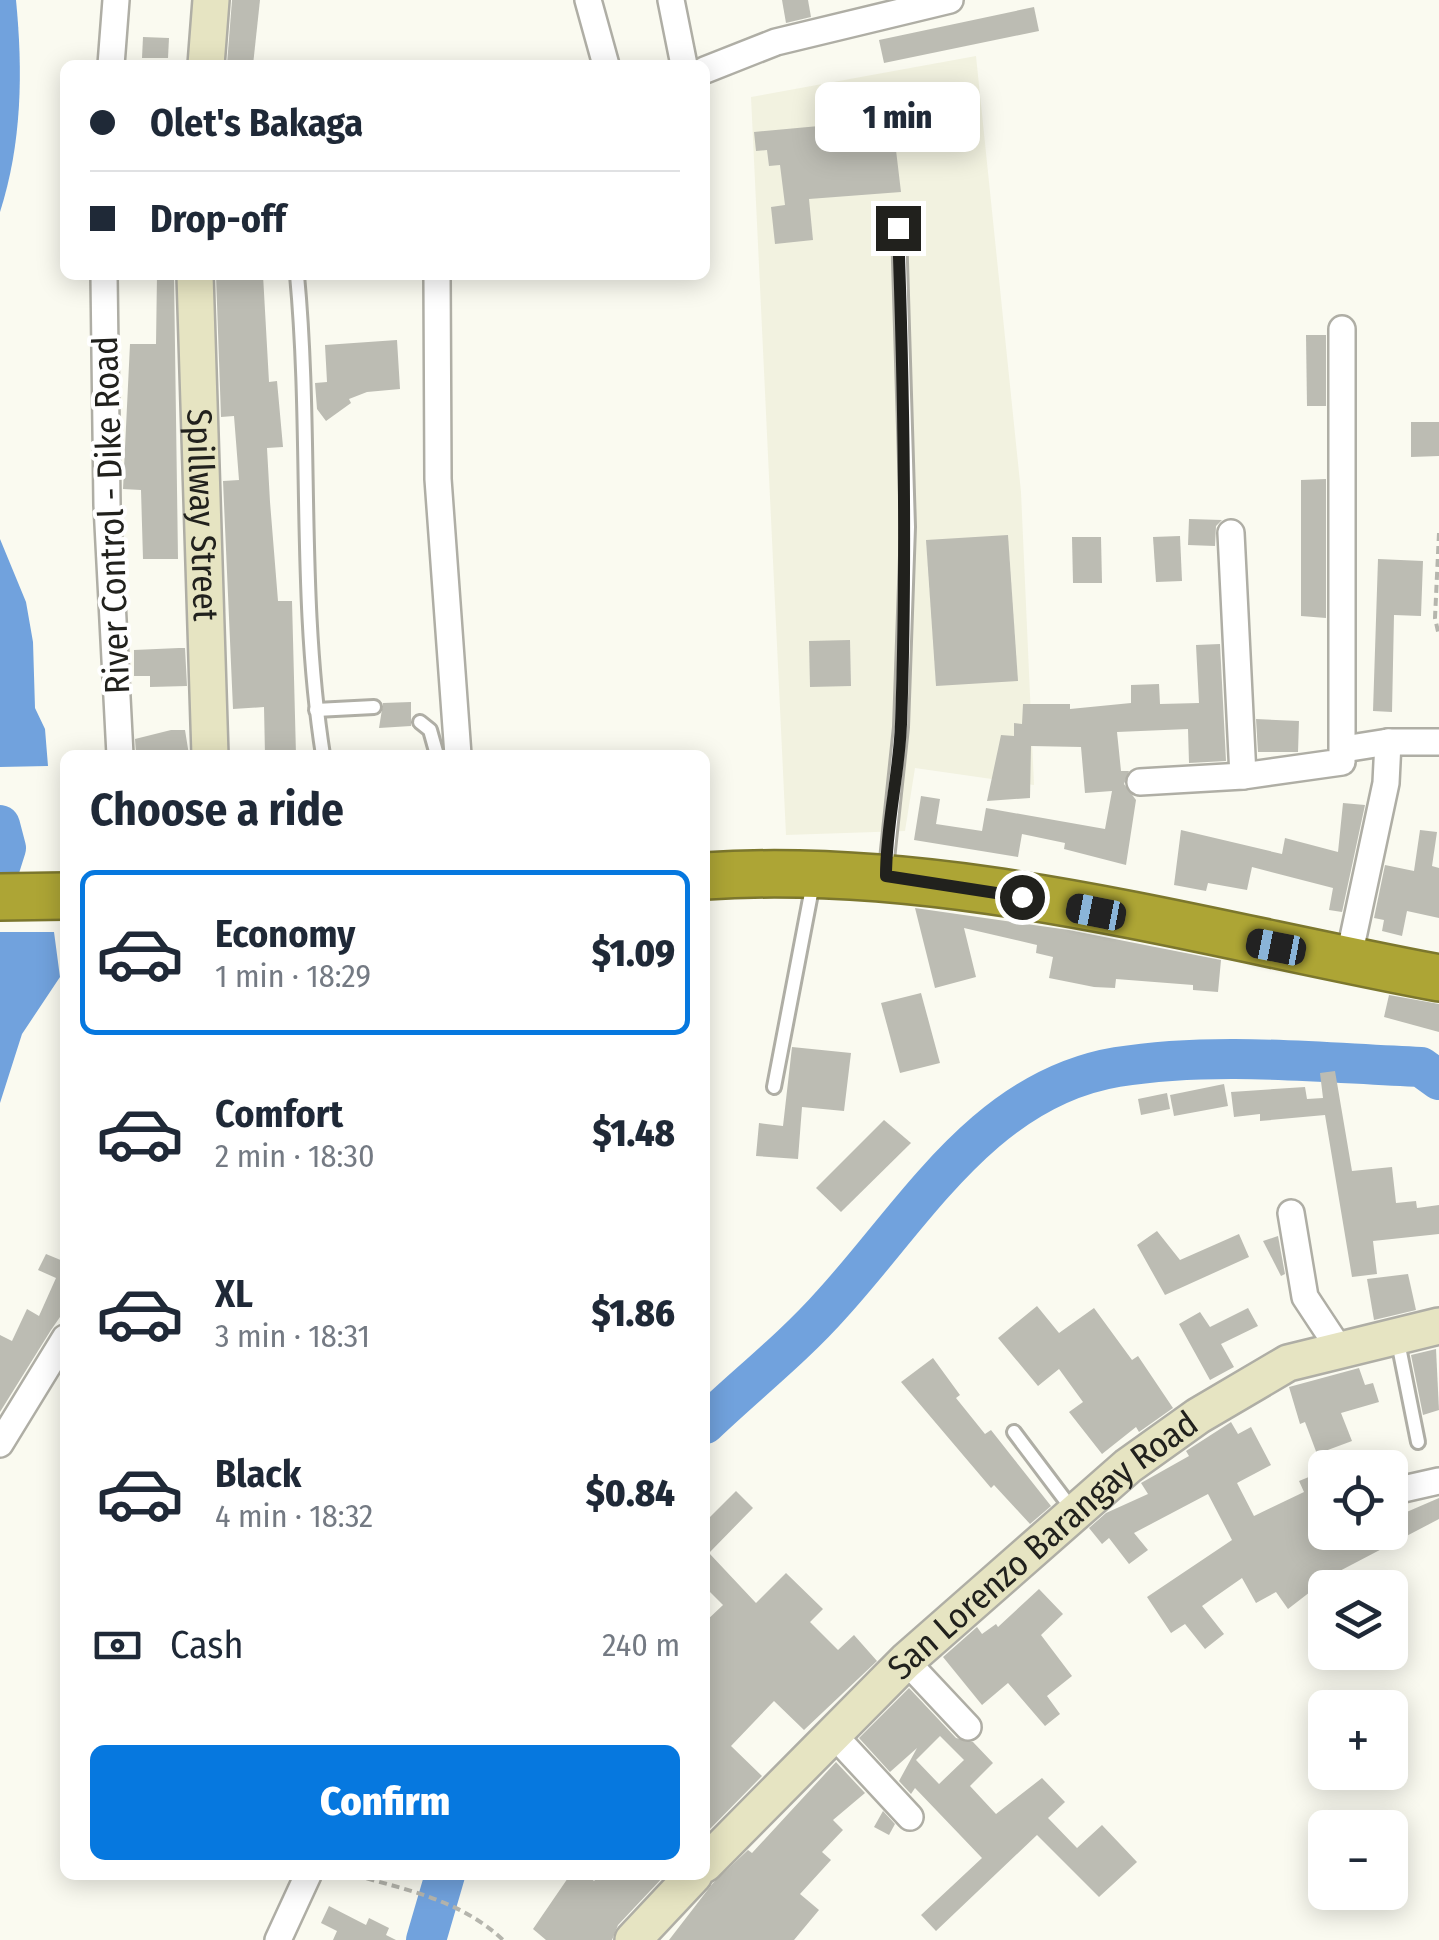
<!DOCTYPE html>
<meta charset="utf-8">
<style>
:root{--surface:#fff;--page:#f6f6f7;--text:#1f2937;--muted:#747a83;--line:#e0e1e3;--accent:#0678df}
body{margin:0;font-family:"Fira Sans Condensed",sans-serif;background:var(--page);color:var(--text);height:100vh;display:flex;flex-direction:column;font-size:38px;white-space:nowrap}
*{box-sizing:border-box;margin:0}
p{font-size:32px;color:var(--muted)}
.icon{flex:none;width:55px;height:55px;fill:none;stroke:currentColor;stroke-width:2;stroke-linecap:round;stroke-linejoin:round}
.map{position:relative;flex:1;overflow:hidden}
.side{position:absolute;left:60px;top:750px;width:650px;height:1130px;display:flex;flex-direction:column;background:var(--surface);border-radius:15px;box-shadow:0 5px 25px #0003}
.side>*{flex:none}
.banner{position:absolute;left:60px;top:60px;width:650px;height:220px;border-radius:15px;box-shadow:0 5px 25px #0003;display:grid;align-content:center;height:220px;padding:0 30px;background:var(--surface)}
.tools{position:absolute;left:1308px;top:1450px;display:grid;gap:20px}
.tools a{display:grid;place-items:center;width:100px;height:100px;border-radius:15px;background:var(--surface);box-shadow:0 5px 25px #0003;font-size:50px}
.end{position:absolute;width:45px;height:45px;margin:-22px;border:12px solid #21211d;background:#fff;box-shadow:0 0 0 5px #fff}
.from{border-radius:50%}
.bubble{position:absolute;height:70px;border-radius:15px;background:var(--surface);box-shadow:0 5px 25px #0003;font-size:32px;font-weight:800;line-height:70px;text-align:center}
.car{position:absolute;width:30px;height:60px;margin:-30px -15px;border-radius:12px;box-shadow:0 0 8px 2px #0007;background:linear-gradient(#222 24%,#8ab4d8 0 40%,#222 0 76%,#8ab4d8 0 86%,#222 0)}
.banner b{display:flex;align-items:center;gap:35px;height:95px;font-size:38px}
.banner b+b{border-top:2px solid var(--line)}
.banner i{width:25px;height:25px;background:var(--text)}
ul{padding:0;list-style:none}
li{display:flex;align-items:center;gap:30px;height:165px;margin:0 20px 15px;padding:0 10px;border:5px solid transparent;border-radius:15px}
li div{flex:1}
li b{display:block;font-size:38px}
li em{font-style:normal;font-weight:800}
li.on{border-color:var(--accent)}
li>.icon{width:90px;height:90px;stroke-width:1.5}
h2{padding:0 30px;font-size:45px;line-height:120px}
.pay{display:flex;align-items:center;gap:25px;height:110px;padding:0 30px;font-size:38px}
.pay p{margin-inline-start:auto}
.button{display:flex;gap:20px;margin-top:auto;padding:20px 30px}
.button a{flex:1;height:115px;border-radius:15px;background:var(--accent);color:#fff;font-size:40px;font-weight:800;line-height:115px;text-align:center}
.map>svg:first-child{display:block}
</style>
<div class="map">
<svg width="1439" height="1940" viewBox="0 0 1439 1940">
<rect width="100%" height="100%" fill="#fafaf0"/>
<!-- built -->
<path fill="#f2f2e0" d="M976,56L1021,492L1034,785L915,768L905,831L786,835L751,97Z"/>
<!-- water -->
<g fill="#71a2dd">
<path d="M0,0H16C23,72 22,143 0,212Z"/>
<path d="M0,539L26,602L33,642L35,708L45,729L48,766L0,767Z"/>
<path d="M0,932H54L60,977L22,1034L0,1103Z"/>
</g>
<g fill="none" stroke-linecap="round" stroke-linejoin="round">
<!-- river -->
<g stroke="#71a2dd" stroke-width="40">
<path d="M0,825L6,848L0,867"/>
<path d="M705,1424C747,1384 794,1347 832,1304C915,1213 985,1089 1117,1067C1217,1051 1320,1063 1421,1067L1439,1080"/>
<path d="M426,1940L445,1875"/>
</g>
</g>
<!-- building -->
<g fill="#bcbcb3" fill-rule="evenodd">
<path d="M232,0H260L253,65L227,64Z"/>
<path d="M782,0H808L811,17L786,23Z"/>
<path d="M1034,7L1039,31L884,63L879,40Z"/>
<path d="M143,37L169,38L168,58H142Z"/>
<path d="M857,112L859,129L893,125L901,192L809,199L813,240L775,244L771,207L785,205L780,165L769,166L767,150L756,151L754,132L819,126V117Z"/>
<path d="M157,275H174L178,559H143L141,490L123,489L130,344H156Z"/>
<path d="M216,275H263L269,382L277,381L283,447L267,448L270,502L278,601H292L296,755H265L264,707L233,709L223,481L239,480L234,416L221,417Z"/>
<path d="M1306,335H1326V406H1307Z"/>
<path d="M397,340L400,389L367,392L349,399L351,403L326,421L317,409L315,383L327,382L325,345Z"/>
<path d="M1411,422H1439V456L1411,457Z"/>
<path d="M1326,479V618L1301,616V480Z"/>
<path d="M1189,519L1222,520L1216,526L1215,546L1188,545Z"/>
<path d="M1008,535L1018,681L936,686L926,540Z"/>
<path d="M1180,536L1182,581L1156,582L1153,537Z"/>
<path d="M1072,537H1101L1102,583H1073Z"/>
<path d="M1378,559L1423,561L1421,616L1394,615L1392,712L1373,711Z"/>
<path d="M850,640L851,686L810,687L809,641Z"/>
<path d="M1220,644L1226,761L1189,763L1188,729L1117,732L1121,771H1129L1124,784L1136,800L1126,865L1064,849L1065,843L1022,834L1018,857L914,840L921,796L940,799L936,824L982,831L986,808L1105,829L1112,791L1085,793L1081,747L1031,746L1030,798L987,801L1001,735L1014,736V723L1022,724L1023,704H1070V709L1131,703V685L1159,684L1160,704L1199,703L1196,645Z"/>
<path d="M179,648H185L187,686L150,687V676H134V650Z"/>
<path d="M411,702V726L379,728L383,703Z"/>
<path d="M1256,719L1299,721L1298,752H1258Z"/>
<path d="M171,730H185L189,755H163L162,750L136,752L135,739Z"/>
<path d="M1343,803L1365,805L1342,912L1329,910L1333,888L1252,867L1247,890L1208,883L1206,891L1174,885L1181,830L1282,854L1285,838L1338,852Z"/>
<path d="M1420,830L1437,832L1432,866L1439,868V918L1407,911L1402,936L1382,931L1384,920L1374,918L1385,865L1414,871Z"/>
<path d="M915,908L1069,930L1221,960L1218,992L1193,990V985L1116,979L1115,988L1094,987L1049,978L1053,957L1036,953L1037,945L964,928L976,977L935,988Z"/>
<path d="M921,993L940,1063L900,1073L881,1003Z"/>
<path d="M1389,995L1439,1004V1032L1384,1017Z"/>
<path d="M792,1047L851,1053L844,1111L802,1107L798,1159L756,1156L759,1123L783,1126Z"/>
<path d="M1335,1071L1352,1171L1392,1167L1396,1203L1416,1201L1417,1208L1439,1205V1234L1373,1241L1377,1274L1352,1277L1325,1115L1260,1121V1114L1234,1117L1231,1092L1305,1087L1307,1099L1323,1098L1320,1073Z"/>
<path d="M1224,1084L1228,1106L1174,1116L1170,1095Z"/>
<path d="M1167,1093L1170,1109L1141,1115L1138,1099Z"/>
<path d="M884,1120L911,1143L841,1212L816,1188Z"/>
<path d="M1157,1231L1180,1260L1239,1234L1249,1257L1165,1295L1137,1245Z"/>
<path d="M1278,1236L1285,1274L1281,1276L1263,1241Z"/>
<path d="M46,1254L63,1261L65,1255V1319L60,1317L51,1330L0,1412V1335L12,1341L27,1309L39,1316L56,1278L38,1270Z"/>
<path d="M1408,1274L1416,1310L1374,1320L1367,1279Z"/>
<path d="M1037,1306L1059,1333L1094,1308L1132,1360L1138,1356L1173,1408L1139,1432L1136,1427L1102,1454L1069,1412L1083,1402L1059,1369L1038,1386L998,1338Z"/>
<path d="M1248,1308L1258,1326L1221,1344L1234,1367L1210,1380L1179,1324L1200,1312L1210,1327Z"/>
<path d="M1436,1349L1439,1410L1423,1415L1411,1355Z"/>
<path d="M933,1358L960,1395L956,1398L985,1434L991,1430L1051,1506L1030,1524L994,1485L991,1488L901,1382Z"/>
<path d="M1359,1368L1365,1385L1373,1383L1379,1402L1341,1413L1352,1441L1317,1454L1305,1422L1300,1424L1289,1387Z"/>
<path d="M1231,1422L1238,1434L1251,1427L1271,1465L1237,1483L1254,1516L1304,1492L1299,1481L1321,1472L1325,1481V1532H1390V1508L1398,1507L1402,1514L1439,1498V1519L1332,1575L1288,1609L1276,1592L1256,1603L1242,1578L1202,1606L1224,1634L1205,1649L1185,1624L1171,1633L1147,1597L1232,1540L1208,1494L1134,1533L1148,1550L1129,1564L1109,1538L1102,1544L1089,1528L1106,1513L1148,1494L1141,1483L1189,1456L1186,1451Z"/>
<path d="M736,1491L753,1508L709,1553L756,1603L786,1573L823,1609L810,1622L838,1650L854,1635L877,1661L804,1730L774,1701L731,1746L762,1776L705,1834V1622L723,1605L705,1587V1522Z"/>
<path d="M1039,1589L1063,1614L1041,1635L1072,1676L1047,1696L1060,1714L1045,1726L1008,1683L982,1705L943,1657L977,1627L982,1634L996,1624L998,1627Z"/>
<path d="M909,1688L956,1738L973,1742L993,1763L970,1786L996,1814L1042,1778L1065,1802L1048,1818L1077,1848L1102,1825L1137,1862L1099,1897L1037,1835L936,1931L921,1915L982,1858L915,1788L911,1794L899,1781L917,1748L890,1772L859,1738ZM940,1736L964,1760L939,1784L916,1760Z"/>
<path d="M836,1762L865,1793L833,1820L843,1830L822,1852L831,1860L800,1894L819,1910L794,1940H669L713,1883L748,1850L752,1853Z"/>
<path d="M883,1811L895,1824L889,1835L874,1827Z"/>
<path d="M570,1875H587L594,1881L600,1875H665L618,1925L612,1940H546L533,1929Z"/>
<path d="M329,1906L366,1925L369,1918L389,1928L386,1935L396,1940H333L337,1931L321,1923Z"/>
</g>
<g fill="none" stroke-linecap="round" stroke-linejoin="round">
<defs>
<g id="lane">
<path d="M297,275C312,434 298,596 323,755"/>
<path d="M316,710L374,707"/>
<path d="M420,722L430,730L437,755"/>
<path d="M886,869L901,727L908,527L899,229"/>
<path d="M774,1087L813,883"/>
<path d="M1397,1337L1418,1442"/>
<path d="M1014,1432L1072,1509"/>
</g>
<g id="street">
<path d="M588,0L606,65"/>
<path d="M671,0L684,65"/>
<path d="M111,65L116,0"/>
<path d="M705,70L776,42L950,0"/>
<path d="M104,275L107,505L120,755"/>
<path d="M437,275L438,479L458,755"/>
<path d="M1231,533L1243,776"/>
<path d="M1344,749L1388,742H1439"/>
<path d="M1140,782L1243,776L1342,762V329"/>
<path d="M1348,961L1386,783L1388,742"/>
<path d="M1291,1213L1305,1297L1338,1347"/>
<path d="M0,1444L65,1338"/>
<path d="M1390,1492L1439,1481"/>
<path d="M906,1661L968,1727"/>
<path d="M832,1733L910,1817"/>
<path d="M278,1940L308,1875"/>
</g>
<g id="secondary">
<path d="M206,65L211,0"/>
<path id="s1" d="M195,275L210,755"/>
<path id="s2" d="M705,1864L906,1661L1128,1466L1198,1416L1288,1363L1439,1326"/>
<path d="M633,1940L694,1875"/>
</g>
<g id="highway">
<path d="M705,876C950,860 1199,933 1439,978"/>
<path d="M0,897L65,896"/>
</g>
</defs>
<!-- lane casing -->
<use href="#lane" stroke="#afaea5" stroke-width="18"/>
<!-- street casing -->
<use href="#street" stroke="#afaea5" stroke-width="30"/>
<!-- secondary casing -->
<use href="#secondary" stroke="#afaea5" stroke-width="40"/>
<!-- highway casing -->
<use href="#highway" stroke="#7c772d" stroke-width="50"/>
<!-- path -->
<g stroke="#b5b5ad" stroke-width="4" stroke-dasharray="8 5" stroke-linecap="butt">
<path d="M1439,533L1435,618L1439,636"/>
<path d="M354,1875C408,1890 462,1901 503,1940"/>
</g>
<!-- lane -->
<use href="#lane" stroke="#fff" stroke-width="12"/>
<!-- street -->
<use href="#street" stroke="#fff" stroke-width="25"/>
<!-- secondary -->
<use href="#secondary" stroke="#e6e4c2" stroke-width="35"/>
<!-- highway -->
<use href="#highway" stroke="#ada535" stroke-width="45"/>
</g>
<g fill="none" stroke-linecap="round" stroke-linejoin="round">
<!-- route -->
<path stroke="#21211d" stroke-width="12" d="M898,228C904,394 907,559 901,724C899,776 886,824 886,876L1022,897"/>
</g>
<g text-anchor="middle" stroke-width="8" stroke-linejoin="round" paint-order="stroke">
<!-- street labels -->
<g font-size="35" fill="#21211d" stroke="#fff">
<text transform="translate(111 515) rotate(-92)" y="12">River Control - Dike Road</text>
<text dy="12" stroke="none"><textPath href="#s1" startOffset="240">Spillway Street</textPath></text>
<text dy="12" stroke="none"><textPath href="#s2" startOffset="465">San Lorenzo Barangay Road</textPath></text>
</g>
</g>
</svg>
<div class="tools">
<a><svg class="icon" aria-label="locate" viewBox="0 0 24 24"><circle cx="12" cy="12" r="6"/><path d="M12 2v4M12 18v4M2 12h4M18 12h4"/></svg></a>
<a><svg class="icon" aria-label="layers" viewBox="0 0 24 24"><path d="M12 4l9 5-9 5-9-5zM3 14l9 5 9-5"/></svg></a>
<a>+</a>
<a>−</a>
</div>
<i class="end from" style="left:1022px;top:897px"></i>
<i class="end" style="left:898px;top:228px"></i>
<div class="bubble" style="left:815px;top:82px;width:165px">1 min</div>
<i class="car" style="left:1096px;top:912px;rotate:281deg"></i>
<i class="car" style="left:1276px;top:947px;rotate:281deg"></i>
<div class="banner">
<b><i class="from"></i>Olet's Bakaga</b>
<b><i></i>Drop-off</b>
</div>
<section class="side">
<h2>Choose a ride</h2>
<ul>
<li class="on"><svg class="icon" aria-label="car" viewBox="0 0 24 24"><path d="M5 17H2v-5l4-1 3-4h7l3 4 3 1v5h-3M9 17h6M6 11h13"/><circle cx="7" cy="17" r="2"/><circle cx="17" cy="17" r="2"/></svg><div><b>Economy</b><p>1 min · 18:29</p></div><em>$1.09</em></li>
<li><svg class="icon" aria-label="car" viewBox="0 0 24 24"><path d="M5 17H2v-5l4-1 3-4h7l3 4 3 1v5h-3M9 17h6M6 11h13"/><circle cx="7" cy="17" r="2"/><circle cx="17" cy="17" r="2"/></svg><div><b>Comfort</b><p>2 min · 18:30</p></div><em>$1.48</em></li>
<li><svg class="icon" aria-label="car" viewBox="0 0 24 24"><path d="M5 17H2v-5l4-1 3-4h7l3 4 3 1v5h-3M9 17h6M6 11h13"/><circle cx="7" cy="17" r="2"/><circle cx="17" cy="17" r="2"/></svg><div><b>XL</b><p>3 min · 18:31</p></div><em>$1.86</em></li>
<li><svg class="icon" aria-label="car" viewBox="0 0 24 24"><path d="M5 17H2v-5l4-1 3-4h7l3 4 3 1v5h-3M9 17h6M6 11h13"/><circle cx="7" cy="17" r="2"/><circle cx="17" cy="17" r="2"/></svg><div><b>Black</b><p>4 min · 18:32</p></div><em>$0.84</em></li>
</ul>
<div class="pay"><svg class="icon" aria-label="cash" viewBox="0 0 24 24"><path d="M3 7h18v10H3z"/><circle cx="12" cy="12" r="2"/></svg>Cash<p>240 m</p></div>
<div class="button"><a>Confirm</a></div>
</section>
</div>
